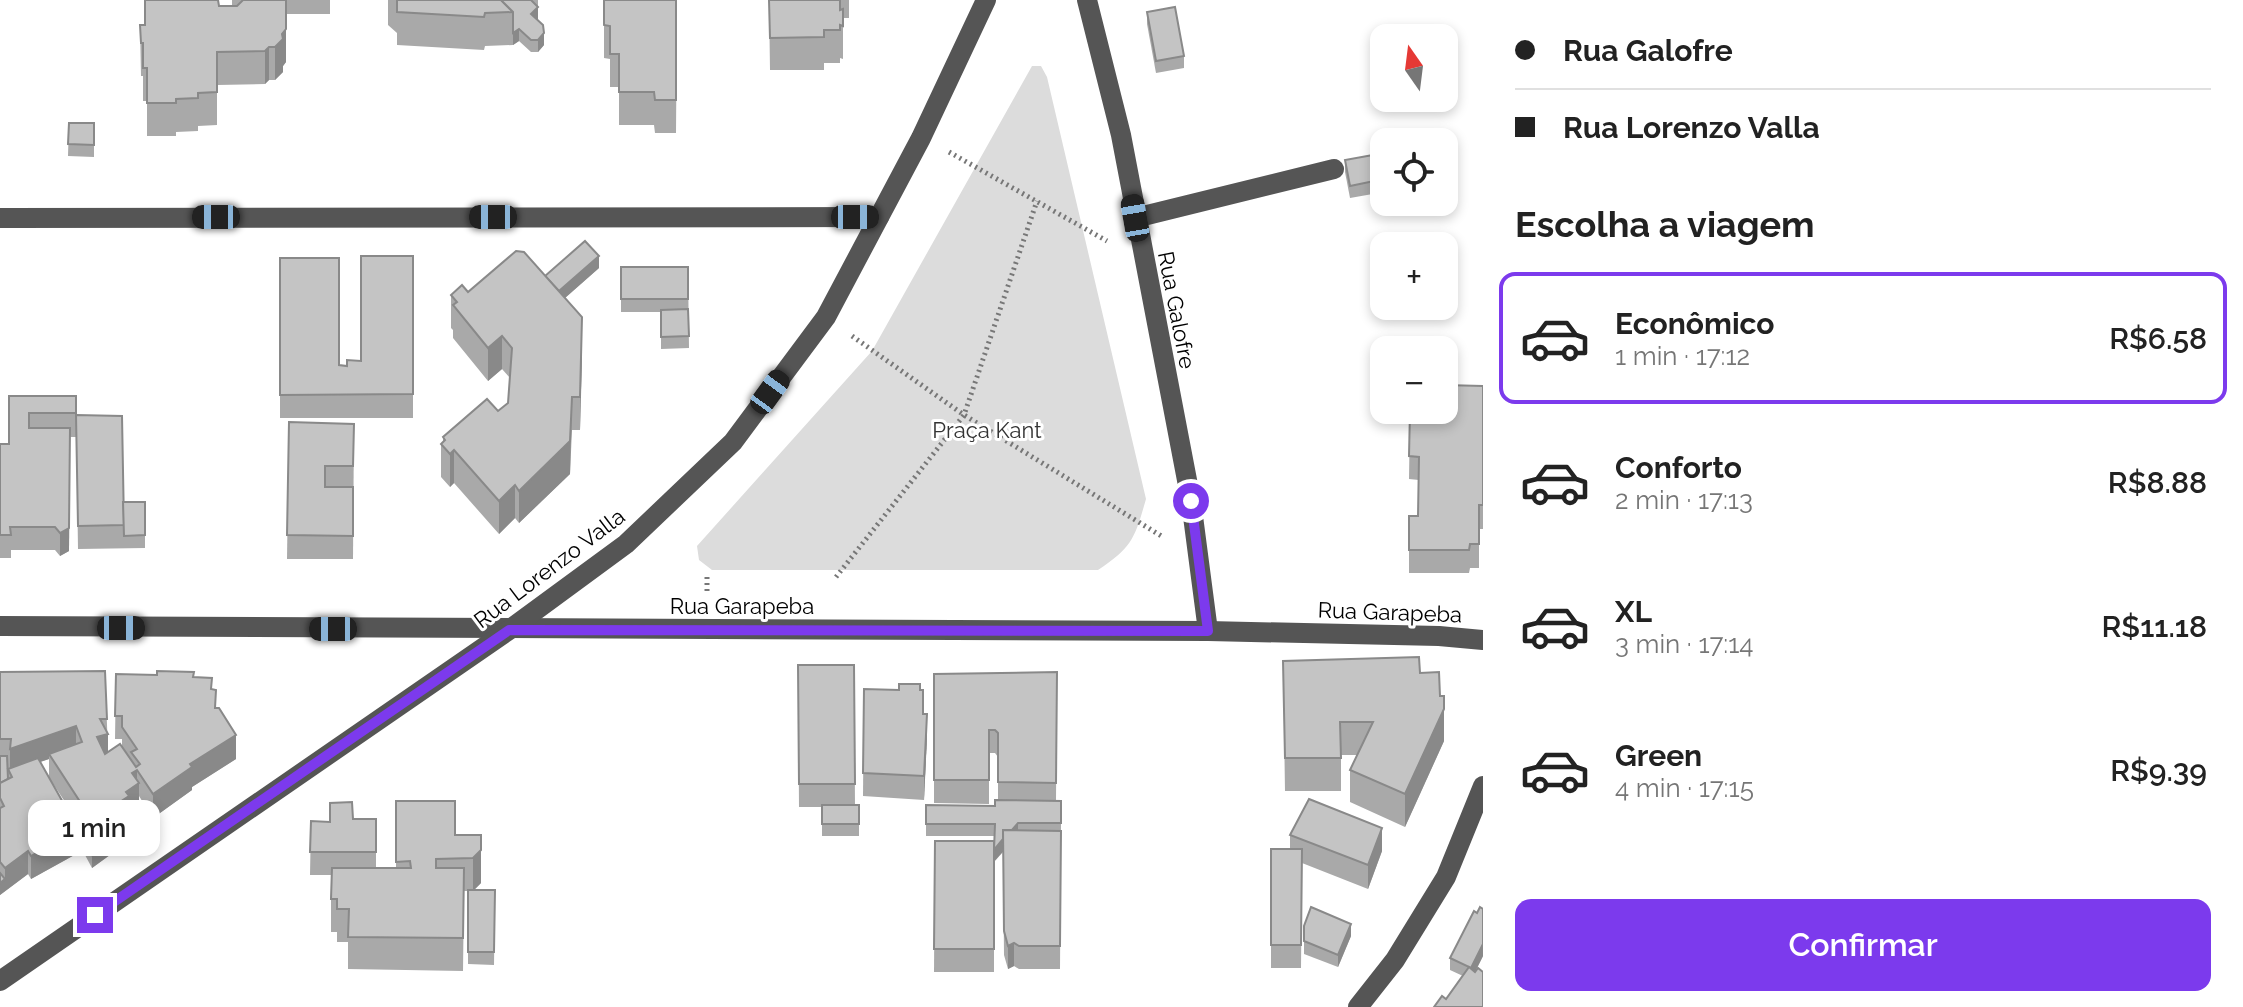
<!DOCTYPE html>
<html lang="pt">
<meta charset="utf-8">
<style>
:root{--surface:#fff;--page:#f2f2f2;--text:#222;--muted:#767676;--line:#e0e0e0;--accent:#7c3aed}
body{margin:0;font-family:Raleway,sans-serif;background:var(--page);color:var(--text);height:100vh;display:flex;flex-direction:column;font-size:30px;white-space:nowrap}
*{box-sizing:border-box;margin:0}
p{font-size:26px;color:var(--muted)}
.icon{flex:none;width:44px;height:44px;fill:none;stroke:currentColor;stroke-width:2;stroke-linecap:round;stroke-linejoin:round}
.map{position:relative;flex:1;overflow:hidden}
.sheet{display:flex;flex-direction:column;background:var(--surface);width:760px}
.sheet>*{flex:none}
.top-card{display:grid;align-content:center;height:176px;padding:0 32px;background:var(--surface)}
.needle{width:52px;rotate:346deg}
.fabs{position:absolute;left:1370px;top:24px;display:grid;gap:16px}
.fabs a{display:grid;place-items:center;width:88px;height:88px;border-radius:16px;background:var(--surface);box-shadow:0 4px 12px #0003;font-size:40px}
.end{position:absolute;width:36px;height:36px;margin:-18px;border:10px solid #7c3aed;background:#fff;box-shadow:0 0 0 4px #fff}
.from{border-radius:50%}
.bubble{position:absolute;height:56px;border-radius:16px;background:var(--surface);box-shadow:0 4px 12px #0003;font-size:26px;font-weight:600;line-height:56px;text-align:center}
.car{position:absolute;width:24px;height:48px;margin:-24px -12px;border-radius:10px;box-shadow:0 0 6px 2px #0007;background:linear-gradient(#222 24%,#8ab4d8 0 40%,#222 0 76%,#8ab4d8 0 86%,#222 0)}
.top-card b{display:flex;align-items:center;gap:28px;height:76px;font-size:30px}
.top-card b+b{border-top:2px solid var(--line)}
.top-card i{width:20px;height:20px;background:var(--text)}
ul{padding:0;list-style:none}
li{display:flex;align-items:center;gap:24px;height:132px;margin:0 16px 12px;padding:0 16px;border:4px solid transparent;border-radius:16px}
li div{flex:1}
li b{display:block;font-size:30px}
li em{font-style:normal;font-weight:600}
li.current{border-color:var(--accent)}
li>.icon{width:72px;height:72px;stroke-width:1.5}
h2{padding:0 32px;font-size:36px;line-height:96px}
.cta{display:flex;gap:16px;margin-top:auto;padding:16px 32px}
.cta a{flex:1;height:92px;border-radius:16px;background:var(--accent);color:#fff;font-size:32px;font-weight:600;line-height:92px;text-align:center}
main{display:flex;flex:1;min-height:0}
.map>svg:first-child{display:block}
</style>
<main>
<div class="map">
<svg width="1483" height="1007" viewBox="0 0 1483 1007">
<rect width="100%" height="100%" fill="#fff"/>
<!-- green -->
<path fill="#dcdcdc" d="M1032,66H1041L1047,77L1146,499C1135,537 1133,547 1098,570H712L699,560L697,546L872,351Z"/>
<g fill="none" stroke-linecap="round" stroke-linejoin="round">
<!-- path -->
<g stroke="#777" stroke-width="5" stroke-dasharray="2 4" stroke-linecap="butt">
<path d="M949,152L1107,241"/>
<path d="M852,336L964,415L1163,537"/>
<path d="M707,577V591"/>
<path d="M836,577L964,415L1037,201"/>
</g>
<!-- minor -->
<g stroke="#555" stroke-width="20">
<path d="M1087,0L1121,135L1191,501L1208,631"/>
<path d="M0,218L879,217"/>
<path d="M1135,218L1334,169"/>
<path d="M0,626L1208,631L1439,636L1483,640"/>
<path d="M0,981L509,630L626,544L733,442L826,317L921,138L986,0"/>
<path d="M1358,1007L1395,960L1446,877L1483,786"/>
</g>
</g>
<!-- wall -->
<g fill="#a9a9a9" fill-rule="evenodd">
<path d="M232,0H330V14H286V62L283,66V72L275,80H269L265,84L217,85V125L198,126V131L176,132V136H147V101H143V76H141L140,25L219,6H232Z"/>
<path d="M388,0H538V20L544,45L538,52H531L519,41L513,45L485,46L484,50L397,45V33L388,25Z"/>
<path d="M677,0L676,133H655L654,125H619V87H610V59L604,58V25Z"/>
<path d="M769,0H849V18H843V59L840,58V63H824V70H770Z"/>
<path d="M1147,12L1184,56V68L1156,73L1147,24Z"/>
<path d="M69,123H94V157L68,156Z"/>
<path d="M1384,153V192L1350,198L1345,172V160Z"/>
<path d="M413,256V418H280V258L339,365L347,366L361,361Z"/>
<path d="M621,267H688L689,348L661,349V312H621Z"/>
<path d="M599,268L565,298L582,350L580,430H572L570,474L519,523L515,518L499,534L454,483L450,487L441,477V444L443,442V437L498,411L508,403L510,378L502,369L488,381L453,338V330L451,328V295L545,276Z"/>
<path d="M1483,386V529H1479V568H1470L1469,573H1409V516H1418L1419,480L1409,479L1410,410Z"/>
<path d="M9,396H76V437H70L69,551L60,556L55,550H11V558H0V444H9Z"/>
<path d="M76,415L123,502H145V548L78,549Z"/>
<path d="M289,422L354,424L353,559H287Z"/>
<path d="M1283,661L1420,673L1440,696L1444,741L1405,827L1350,802V770L1357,755H1341V791H1285Z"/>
<path d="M798,665H854L855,805H859V836H822V807H799Z"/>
<path d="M105,671L108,752L122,746V739H115L116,674L194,677L212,690L216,708L236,759L192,787V790L153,818L139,796V807L129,814V819L102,837L114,852L92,868L85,855V842L90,840L50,779L78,853L31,879L28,874L0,895V672ZM49,759V778L40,762Z"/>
<path d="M1057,672L1056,801L1061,823L1060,969H1019L1014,966L1008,969L1004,955L1003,852L995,836H926V805L995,806L998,800V757L995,753H989V804L934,803V674Z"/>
<path d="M864,689L923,714L927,737L924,800L863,796Z"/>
<path d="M396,801L455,835H481V883L474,890H495L494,965L468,964V891H464L463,971L348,969V942H337V932H331V875H310L311,821L330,822L376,819V868H396Z"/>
<path d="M1290,835L1382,851L1368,889L1302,863L1301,968H1271V849H1290Z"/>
<path d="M935,841H994V972H934Z"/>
<path d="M1304,926L1351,936L1338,967L1304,954Z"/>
<path d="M1483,956L1475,972L1446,999L1463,976L1450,970V958Z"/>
</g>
<!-- shaded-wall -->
<g fill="#898989">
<path d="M538,0V19L531,26V14L538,7Z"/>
<path d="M286,29V62L283,66V72L275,80V47L282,34Z"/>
<path d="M519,29V41L513,45V33Z"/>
<path d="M544,33V45L538,52V40Z"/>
<path d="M269,47V80L265,84V51Z"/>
<path d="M599,256V268L557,305V293Z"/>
<path d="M582,317V350L580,430V397Z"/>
<path d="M502,336V369L488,381V348Z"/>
<path d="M572,397L570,474L519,523V491Z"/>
<path d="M70,428L69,551L60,556V533Z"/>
<path d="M454,450V483L450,487V454Z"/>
<path d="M515,485V518L499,534V501Z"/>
<path d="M1444,709V741L1405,827V794Z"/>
<path d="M927,714V737L924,800V776Z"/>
<path d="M76,726V750L49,754V759L10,772V749Z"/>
<path d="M108,734V757L97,760V737Z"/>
<path d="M236,735V759L192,787V790L153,818V794L190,764Z"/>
<path d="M137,770V785L139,783V807L129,814V819L92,843V820L126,792L132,773Z"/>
<path d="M1018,823V835L994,862V850Z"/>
<path d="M1382,828V851L1368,889V865Z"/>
<path d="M78,829V853L31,879V856Z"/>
<path d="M114,840V852L92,868V855Z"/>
<path d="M481,850V883L473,891V858Z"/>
<path d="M28,851V874L0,895V883L5,879V868Z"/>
<path d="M1351,924V936L1338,967V955Z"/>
<path d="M1014,943V966L1008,969V946Z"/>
<path d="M1483,944V956L1471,980V968Z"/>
</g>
<!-- building -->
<g fill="#c4c4c4" stroke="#898989" stroke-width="2">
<path d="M145,0H218L219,6H237L243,0H286V29L282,34L283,39L275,47H269L265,51L217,52V92L198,93V98L176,99V103H147V68H143V43H141L140,25H145Z"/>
<path d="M397,0H501L513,12L485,13L484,17L397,12Z"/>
<path d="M501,0H531L538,7L531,14L543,25L544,33L538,40H531L519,29L513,33V12Z"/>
<path d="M604,0H676V100H655L654,92H619V54H610V26L604,25Z"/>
<path d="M769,0H840V10L843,9V26L840,25V30H824V37L770,38Z"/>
<path d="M1175,7L1184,56L1156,61L1147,12Z"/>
<path d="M69,123H94V145L68,144Z"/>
<path d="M1384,153V179L1350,186L1345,160Z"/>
<path d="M585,241L599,256L559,291L545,276Z"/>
<path d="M516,251L524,252L582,317L580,397H572L570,441L519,491L515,485L499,501L454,450L450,454L441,444L445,440L443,437L487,399L498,411L508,403L512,348L502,336L488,348L453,305L457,302L451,295L462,285L468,292Z"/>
<path d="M361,256H413V394L280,395V258H339V365L347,366V360L361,361Z"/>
<rect x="621" y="267" width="67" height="32"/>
<path d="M688,309L689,336L661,337V310Z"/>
<path d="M1444,385L1483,386V505H1479V544H1470L1469,550H1409V516H1418L1419,457L1409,456L1410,410H1444Z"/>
<path d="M9,396H76V413H29V428H70L69,528L60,533L55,527H10L11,535H0V444H9Z"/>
<path d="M76,415L122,416L124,525L78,526Z"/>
<path d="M289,422L354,424L353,466H325V487H353V536L287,535Z"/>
<path d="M123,502H145V535L124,536Z"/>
<path d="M1419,657L1420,673L1439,672L1440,696H1444V709L1405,794L1350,770L1373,722H1340L1341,758H1285L1283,661Z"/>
<path d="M798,665H854L855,784H799Z"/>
<path d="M105,671L107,719H100L108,734L97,737L105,754L120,744L136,767L140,764L131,752L137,749L122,727V716H115L116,674L157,675V671L194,672L193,677L212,678L211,689L216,690L215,708H219L236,735L190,764L192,767L153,794L137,770L132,773L139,783L126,792L129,796L92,820L49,754L82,742L76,726L10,749L11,739H0V672Z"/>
<path d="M1057,672L1056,783L998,782V733L995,730H989V780H934V674Z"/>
<path d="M899,684H920V690H923V714H927L924,776L863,773L864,689L899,690Z"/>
<path d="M0,756H7L8,779L0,783Z"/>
<path d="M38,758L78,829L31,856L28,851L5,868L0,862V808L4,806L0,798V783L12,777L8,769Z"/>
<path d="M1309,799L1382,828L1368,865L1290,835Z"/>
<path d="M995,800L1061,801V823H1018L1012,830H1003V839L994,850L995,824H926V805L995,806Z"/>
<path d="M396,801H455V835H481V850L473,858L436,859V868H464L463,938L348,937L349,909H337V899H331L332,868H411L410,861L396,862Z"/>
<path d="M352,802L353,819H376V852H310L311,821L330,822V803Z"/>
<rect x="822" y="805" width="37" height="19"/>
<path d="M1003,830L1061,831L1060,946H1019L1014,943L1008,946L1004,931Z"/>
<path d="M100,835L105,841L111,836L114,840L92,855L85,842Z"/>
<path d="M935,841H994V949H934Z"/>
<path d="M1271,849H1302L1301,945H1271Z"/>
<path d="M0,873L5,879L0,883Z"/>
<path d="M468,890H495L494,952H468Z"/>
<path d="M1311,907L1351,924L1338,955L1304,941V926Z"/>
<path d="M1480,907L1483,909V944L1471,968L1450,958L1474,911L1477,913Z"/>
<path d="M1469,967L1475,972L1478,968L1483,972V1007H1434L1442,996L1446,999Z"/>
</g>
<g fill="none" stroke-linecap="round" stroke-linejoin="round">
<!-- route -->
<path stroke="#7c3aed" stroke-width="10" d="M95,915L509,630L1208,631L1191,501"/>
</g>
<g text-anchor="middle" stroke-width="6" stroke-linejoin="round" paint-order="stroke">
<!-- street labels -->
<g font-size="22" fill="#000" stroke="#fff">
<text transform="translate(1177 310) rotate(79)" y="8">Rua Galofre</text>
<text transform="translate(549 568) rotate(-37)" y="8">Rua Lorenzo Valla</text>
<text x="742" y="614">Rua Garapeba</text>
<text transform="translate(1390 612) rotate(2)" y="8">Rua Garapeba</text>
</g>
<!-- park labels -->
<g font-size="22" fill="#333" stroke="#fff">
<text x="987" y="438">Praça Kant</text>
</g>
</g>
</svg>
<div class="fabs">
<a><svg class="needle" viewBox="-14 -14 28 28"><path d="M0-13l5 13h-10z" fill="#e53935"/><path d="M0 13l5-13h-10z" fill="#767676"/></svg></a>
<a><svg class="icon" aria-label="locate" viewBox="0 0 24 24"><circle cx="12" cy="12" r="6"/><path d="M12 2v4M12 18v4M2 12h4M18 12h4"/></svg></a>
<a>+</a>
<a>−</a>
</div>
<i class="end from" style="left:1191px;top:501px"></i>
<i class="end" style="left:95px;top:915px"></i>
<div class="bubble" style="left:28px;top:800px;width:132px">1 min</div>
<i class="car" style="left:216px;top:217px;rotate:270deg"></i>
<i class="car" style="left:493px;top:217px;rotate:270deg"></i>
<i class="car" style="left:855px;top:217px;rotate:90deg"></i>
<i class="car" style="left:1135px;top:218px;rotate:350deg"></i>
<i class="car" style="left:770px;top:392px;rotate:36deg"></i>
<i class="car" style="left:121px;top:628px;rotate:90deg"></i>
<i class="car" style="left:333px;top:629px;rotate:270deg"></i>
</div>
<section class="sheet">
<div class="top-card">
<b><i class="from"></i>Rua Galofre</b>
<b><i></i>Rua Lorenzo Valla</b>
</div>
<h2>Escolha a viagem</h2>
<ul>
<li class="current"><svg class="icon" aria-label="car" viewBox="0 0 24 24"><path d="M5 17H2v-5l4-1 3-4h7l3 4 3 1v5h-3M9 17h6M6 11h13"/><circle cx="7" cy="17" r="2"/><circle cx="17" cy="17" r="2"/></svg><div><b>Econômico</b><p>1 min · 17:12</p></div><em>R$6.58</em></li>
<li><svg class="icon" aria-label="car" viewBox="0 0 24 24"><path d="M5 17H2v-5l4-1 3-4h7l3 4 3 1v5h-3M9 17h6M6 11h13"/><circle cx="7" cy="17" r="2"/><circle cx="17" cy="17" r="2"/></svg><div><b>Conforto</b><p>2 min · 17:13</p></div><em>R$8.88</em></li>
<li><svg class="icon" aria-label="car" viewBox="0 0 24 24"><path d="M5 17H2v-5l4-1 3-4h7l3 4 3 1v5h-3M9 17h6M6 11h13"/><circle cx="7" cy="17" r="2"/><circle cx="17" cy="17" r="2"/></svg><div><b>XL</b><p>3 min · 17:14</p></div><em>R$11.18</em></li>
<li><svg class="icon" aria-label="car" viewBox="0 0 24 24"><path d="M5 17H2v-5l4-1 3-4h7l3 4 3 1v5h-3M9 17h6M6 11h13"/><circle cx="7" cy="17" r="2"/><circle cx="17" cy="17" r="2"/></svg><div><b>Green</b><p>4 min · 17:15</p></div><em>R$9.39</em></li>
</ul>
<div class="cta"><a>Confirmar</a></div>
</section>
</main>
